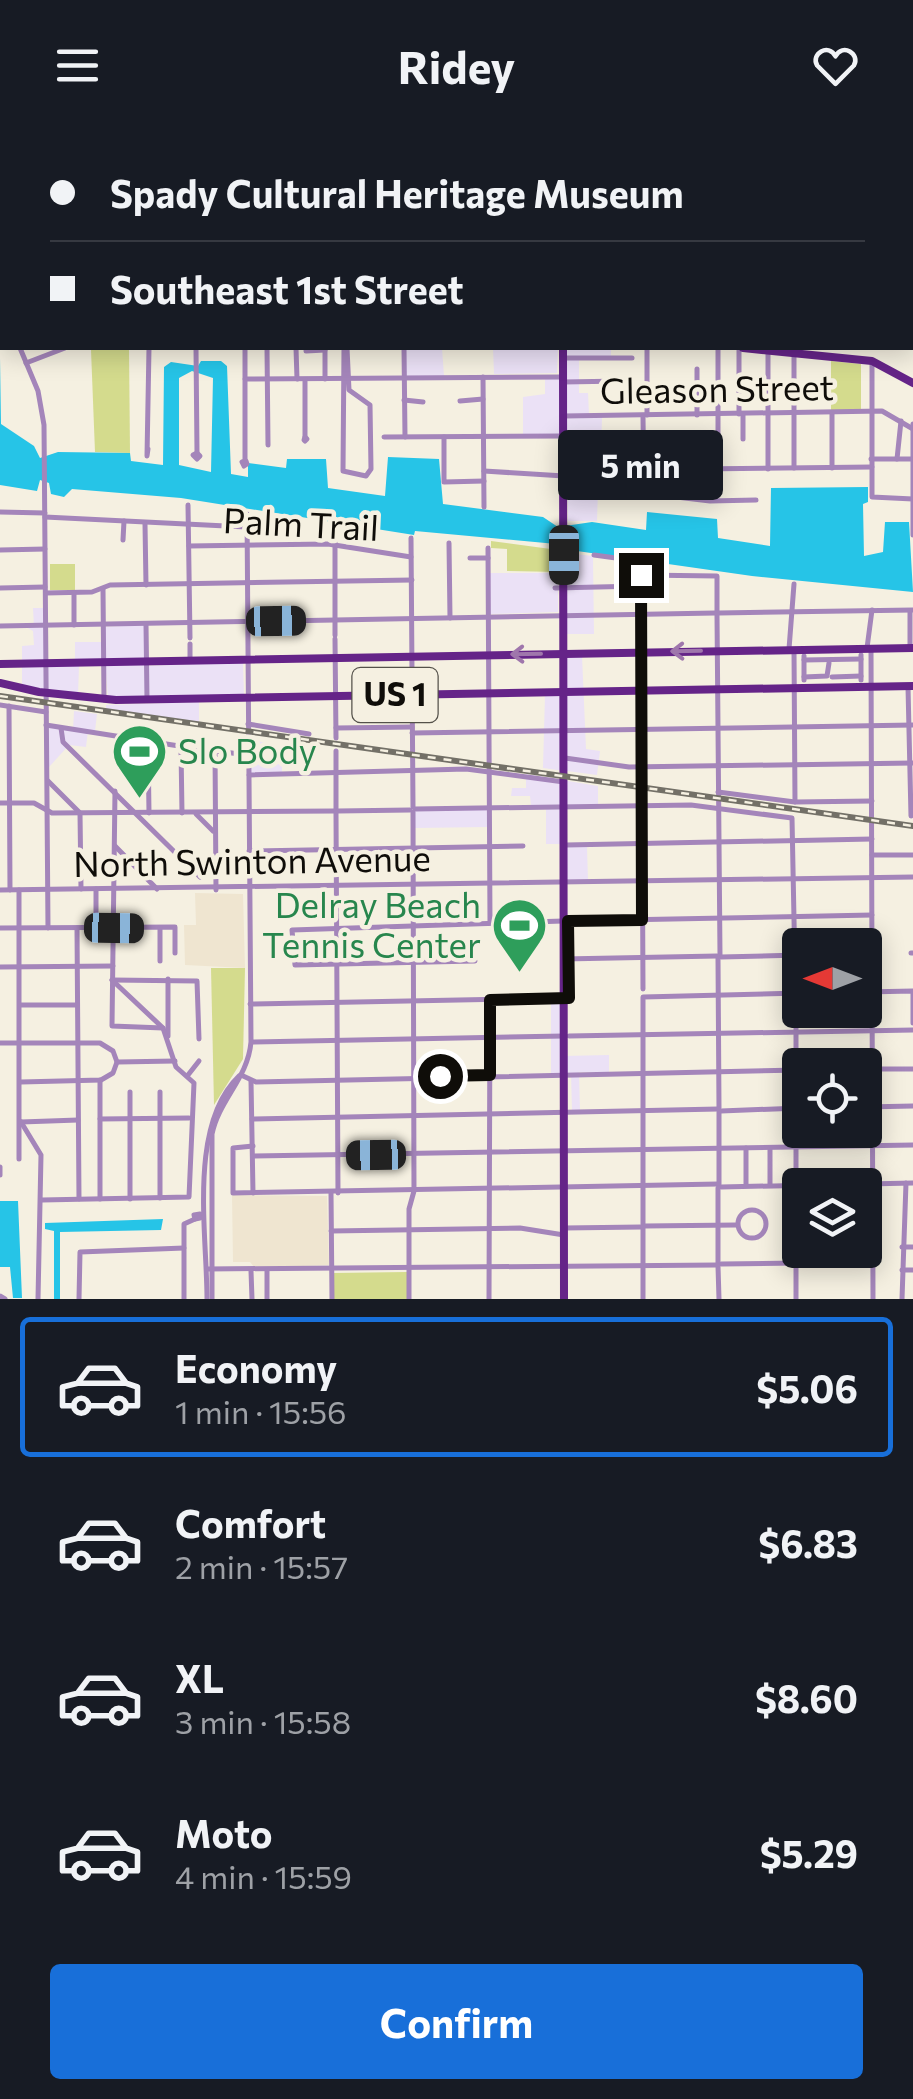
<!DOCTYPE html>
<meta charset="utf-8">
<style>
:root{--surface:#171b24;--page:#20242c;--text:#f1f3f6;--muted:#9ea1a6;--line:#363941;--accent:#186fd9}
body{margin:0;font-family:Commissioner,sans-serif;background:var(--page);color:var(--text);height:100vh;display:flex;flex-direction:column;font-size:38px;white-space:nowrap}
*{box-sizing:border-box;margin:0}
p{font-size:32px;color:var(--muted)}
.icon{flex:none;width:55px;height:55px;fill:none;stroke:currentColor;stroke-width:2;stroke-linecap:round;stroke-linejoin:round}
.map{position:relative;height:1169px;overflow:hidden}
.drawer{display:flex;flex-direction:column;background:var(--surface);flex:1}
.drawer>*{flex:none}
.banner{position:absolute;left:0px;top:0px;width:915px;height:220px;box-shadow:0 5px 25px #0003;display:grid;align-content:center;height:220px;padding:0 50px;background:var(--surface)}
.needle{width:65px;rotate:270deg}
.fabs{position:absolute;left:782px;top:798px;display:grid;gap:20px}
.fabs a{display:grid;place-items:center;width:100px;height:100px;border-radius:10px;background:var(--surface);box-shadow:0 5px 25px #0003;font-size:50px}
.end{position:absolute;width:45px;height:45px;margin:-22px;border:12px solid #0f0d09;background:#fff;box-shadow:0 0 0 5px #fff}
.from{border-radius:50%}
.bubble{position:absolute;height:70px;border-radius:10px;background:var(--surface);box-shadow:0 5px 25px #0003;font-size:32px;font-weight:700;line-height:70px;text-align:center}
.car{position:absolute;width:30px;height:60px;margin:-30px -15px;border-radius:12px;box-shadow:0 0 8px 2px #0007;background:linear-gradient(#222 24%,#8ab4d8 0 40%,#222 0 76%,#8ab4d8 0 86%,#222 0)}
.banner b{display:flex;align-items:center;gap:35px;height:95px;font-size:38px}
.banner b+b{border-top:2px solid var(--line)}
.banner i{width:25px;height:25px;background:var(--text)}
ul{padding:18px 0 0;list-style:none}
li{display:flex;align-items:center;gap:30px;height:140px;margin:0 20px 15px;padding:0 30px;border:5px solid transparent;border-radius:10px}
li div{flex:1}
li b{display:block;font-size:38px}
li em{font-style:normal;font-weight:700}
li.current{border-color:var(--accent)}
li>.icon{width:90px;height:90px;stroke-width:1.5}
.primary-button{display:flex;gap:20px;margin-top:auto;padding:20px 50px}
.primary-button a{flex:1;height:115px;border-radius:10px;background:var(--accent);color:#fff;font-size:40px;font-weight:700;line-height:115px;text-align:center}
header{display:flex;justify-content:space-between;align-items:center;height:130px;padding:0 50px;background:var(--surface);font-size:45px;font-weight:700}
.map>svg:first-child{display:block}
</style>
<header><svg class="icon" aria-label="menu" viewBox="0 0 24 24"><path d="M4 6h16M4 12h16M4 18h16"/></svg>Ridey<svg class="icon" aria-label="heart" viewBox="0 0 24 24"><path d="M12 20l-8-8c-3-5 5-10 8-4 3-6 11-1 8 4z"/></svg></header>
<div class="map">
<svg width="913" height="1169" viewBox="0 0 913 1169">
<rect width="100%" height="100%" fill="#f5f0e1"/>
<!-- commercial -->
<g fill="#ebe1f6">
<path d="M406,218H442L444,246H406Z"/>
<path d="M493,218H558L557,243L494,244Z"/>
<path d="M567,218H611V227L579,228V263H588L589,284L561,288L602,287L601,325L566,326V305L523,304V267L545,264V248H566Z"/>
<path d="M599,329L597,391H568L567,330Z"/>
<path d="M565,423L593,426L594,504H567Z"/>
<path d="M490,443H558V482L490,484Z"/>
<path d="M33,478H44V536H79L78,566L22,557V516L34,515L33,501L26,497H34Z"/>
<path d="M144,495L145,536L243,532L244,565L108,568L105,530L75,529V512H102L101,497Z"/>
<path d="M567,526H582L586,619L600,621L597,645L567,641Z"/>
<path d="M545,564H560L564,641L543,638Z"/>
<path d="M199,572V592L106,579V575Z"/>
<path d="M74,581L97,584L95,601H88L86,617L69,615L49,637V597L73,601Z"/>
<path d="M236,606L266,613L265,634H282V643H251V625L235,622Z"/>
<path d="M526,644L598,656V674L564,676V714H546V676H531L530,666H511L512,658H526Z"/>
<path d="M487,679L488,697L415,698V681Z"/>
<path d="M567,716H587L588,751H567Z"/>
<path d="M551,871H561L562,926L609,925V942H579L580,981H572L571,943H551Z"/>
</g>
<!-- education -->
<g fill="#efe5d0">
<path d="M195,763L243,764L245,838L185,835L184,795H196Z"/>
<path d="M232,1065L327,1066L329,1135L255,1138L250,1132H233Z"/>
</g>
<!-- green -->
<g fill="#d4db8d">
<path d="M129,218L130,323L95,322L91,220Z"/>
<path d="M831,231L861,234V282H831Z"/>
<path d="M491,411L558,420L559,442L507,441V419L491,418Z"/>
<rect x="50" y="434" width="25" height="26"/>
<path d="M211,838H245L243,929L214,975Z"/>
<path d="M407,1142V1169H334V1143Z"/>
</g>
<!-- water -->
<g fill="#26c4e7" fill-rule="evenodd">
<path d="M0,0H913V185L912,2H2V77Z"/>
<path d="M0,228L1,294L34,316L40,328L58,322L130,323L131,331L163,335L164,237L171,232L198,236L201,231H221L227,236L231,344L248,347V333L286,338L287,329H326L328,358L385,366L388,327L439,329L443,374L543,387L558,397L592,392L646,400L647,382L717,389L718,408L770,416L771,358L868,357V372L863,374L864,426L883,422L885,392H909L913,462L752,446L570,420L567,415L415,401L414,405L181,368L72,359L64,367L51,364L49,353L40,350L37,361L0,355ZM192,241L213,248L211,342L179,335V248Z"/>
<path d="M0,1071H18L22,1168H13L10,1137H0Z"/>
<path d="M163,1089L161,1100L60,1102V1169H54V1101L45,1099V1093Z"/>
</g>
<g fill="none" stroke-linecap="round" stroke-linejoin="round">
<!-- minor -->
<g stroke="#a485ba" stroke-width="5">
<path d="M0,211H2"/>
<path d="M20,218L38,261L44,295L48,798"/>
<path d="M196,218L197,323"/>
<path d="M267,218L268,315"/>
<path d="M296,218L297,249"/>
<path d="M325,218V249"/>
<path d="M344,218L343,341L366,346L371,339L370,275L349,260L347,218"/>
<path d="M404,218L405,307"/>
<path d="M647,218V285"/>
<path d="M718,218V339"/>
<path d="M739,218V284"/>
<path d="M306,221L325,220"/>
<path d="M768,222V339"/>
<path d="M794,223V338"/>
<path d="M563,228H632"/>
<path d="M872,232V367L913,369"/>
<path d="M26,233L65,218"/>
<path d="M697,239V285"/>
<path d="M483,247L484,377"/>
<path d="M245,249L563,247"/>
<path d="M305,250V307"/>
<path d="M563,252L623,251"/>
<path d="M404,270L423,272"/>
<path d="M460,271L483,269"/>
<path d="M743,284V309"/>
<path d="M832,284V338"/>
<path d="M564,286L882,281L913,299"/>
<path d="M643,287L644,364"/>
<path d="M913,294V405"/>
<path d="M305,307L307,309L305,311L304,310Z"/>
<path d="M384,307L564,306"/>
<path d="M444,307V352L484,351"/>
<path d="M148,319L147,326L149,218"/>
<path d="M197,323L200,326L197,329L193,325Z"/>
<path d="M564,327L696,339L872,337"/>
<path d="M871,329H911"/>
<path d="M897,329L901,291"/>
<path d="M245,331V218"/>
<path d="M246,331L247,334L244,336L242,332Z"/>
<path d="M484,341L564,346"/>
<path d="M601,358L710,371L756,370"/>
<path d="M715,370V339"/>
<path d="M188,375L190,508"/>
<path d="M0,382L45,383"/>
<path d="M45,387L246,397"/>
<path d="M145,394L146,455"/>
<path d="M335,401V505"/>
<path d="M411,408L413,677"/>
<path d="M123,410L124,391"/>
<path d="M449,413L450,488"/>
<path d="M189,416L328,414L411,427"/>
<path d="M488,418L490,793"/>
<path d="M0,420L45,419"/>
<path d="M594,425L638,431L641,436L643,859"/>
<path d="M470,428H488"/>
<path d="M641,445L717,446V481"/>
<path d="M0,458L45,457"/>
<path d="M555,458L641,456"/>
<path d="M103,459L104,570"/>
<path d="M46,463L92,462L110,455L412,450"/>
<path d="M74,463V495"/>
<path d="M719,483L913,480"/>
<path d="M717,485L720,825"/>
<path d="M146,494L147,570"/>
<path d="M0,496L715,483"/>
<path d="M335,509L336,608"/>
<path d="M190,514V531"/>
<path d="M867,518L872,480"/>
<path d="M871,518L873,1169"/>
<path d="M910,518V481"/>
<path d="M789,519L794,454"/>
<path d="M794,520L795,672"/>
<path d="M861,525V550"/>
<path d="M804,526V550"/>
<path d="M804,530L861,529"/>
<path d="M804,547L827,546L829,533"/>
<path d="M832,547L861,546"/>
<path d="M908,557L911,686"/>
<path d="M0,575L46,582"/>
<path d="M9,576L10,760"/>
<path d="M248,594L309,604"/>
<path d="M46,595L179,616"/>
<path d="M61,598L63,612L200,747"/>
<path d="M336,598L412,597"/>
<path d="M412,603L913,595"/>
<path d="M117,609L148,637"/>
<path d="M148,611L149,683"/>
<path d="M183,617L248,625"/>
<path d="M181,619L182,683"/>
<path d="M215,620L216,760"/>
<path d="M336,621V680"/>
<path d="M565,628L629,637L913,633"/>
<path d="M249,645L466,639L564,652"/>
<path d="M48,651L80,683L81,759"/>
<path d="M115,661L112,896L163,898"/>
<path d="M718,662L795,672L872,671"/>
<path d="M0,673H34L52,683L335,681"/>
<path d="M415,679L691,675L792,688L795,840"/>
<path d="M338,681L410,680"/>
<path d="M336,683L338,1063"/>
<path d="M196,684L213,701"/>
<path d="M566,715L872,709"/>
<path d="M115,716L157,759"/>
<path d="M249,721L523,716"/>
<path d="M872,725H913"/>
<path d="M96,759V796"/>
<path d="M0,760L913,747"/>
<path d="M568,791L872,785"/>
<path d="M0,798L175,797V823"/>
<path d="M77,798L79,1069"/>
<path d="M160,798V831"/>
<path d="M911,823H913"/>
<path d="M721,827L800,825"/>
<path d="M718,828L719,978"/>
<path d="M563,829L717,826"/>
<path d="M475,831L295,835L292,800L563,791"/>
<path d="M0,837L113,836"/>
<path d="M168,849V906"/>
<path d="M112,850L197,851L199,909"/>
<path d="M865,862L913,861V893"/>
<path d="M250,874L569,868"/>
<path d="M20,875H77"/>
<path d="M569,906L913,900"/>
<path d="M252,912L564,906"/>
<path d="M0,913H100L113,921L117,932"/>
<path d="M118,932L175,931"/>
<path d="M865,939H913"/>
<path d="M188,945L199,931"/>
<path d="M241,945L256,952L800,940"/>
<path d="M100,950V1069"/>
<path d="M251,951L253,1063"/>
<path d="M21,952L101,950L113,943L117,932"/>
<path d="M130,962V1069"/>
<path d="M160,962V1068"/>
<path d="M865,977L913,976"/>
<path d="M721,981L800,978"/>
<path d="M100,989L189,988"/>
<path d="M252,989L718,979"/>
<path d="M21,992L41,1025L38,1169"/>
<path d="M21,992L78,990"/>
<path d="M253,1016L233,1018V1063L718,1054"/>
<path d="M746,1018V1055"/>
<path d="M770,1018V1055"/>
<path d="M253,1026L913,1015"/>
<path d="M19,1029V760"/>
<path d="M0,1037V1045"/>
<path d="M719,1054V982"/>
<path d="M721,1057L913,1053"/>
<path d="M331,1063L332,1169"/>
<path d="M42,1070L189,1067L194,953L176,937L163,898L112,850"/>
<circle cx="752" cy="1094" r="14"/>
<path d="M200,1084V1088L195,1089L194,1085Z"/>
<path d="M643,1094V867L800,863"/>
<path d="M645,1096L736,1095"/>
<path d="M564,1098L641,1097"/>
<path d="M331,1101L520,1098L564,1105"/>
<path d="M902,1117H913"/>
<path d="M718,1133V1058"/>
<path d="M721,1134L872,1132"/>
<path d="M718,1136L719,1169"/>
<path d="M207,1139L717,1135"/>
<path d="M902,1140H913"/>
<path d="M251,1141L252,1169"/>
<path d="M0,1166L5,1169"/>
<path d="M79,1169L80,1122L184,1118"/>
<path d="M184,1169V1094L195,1089"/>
<path d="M207,1169C207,1103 188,995 239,946"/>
<path d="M212,1169V1004C219,970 248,948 251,912L247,384"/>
<path d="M267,1169V1141"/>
<path d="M409,1169V1079L414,1061L413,682"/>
<path d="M489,1169L490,870"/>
<path d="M643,1169V1098"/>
<path d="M796,1169V846"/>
<path d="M902,1169L906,1053"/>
</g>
<!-- major -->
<g stroke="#652488" stroke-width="8">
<path d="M0,137H2"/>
<path d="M563,218L564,1169"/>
<path d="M743,218L872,231L913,253"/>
<path d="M0,534L913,518"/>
<path d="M0,553L39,562L116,570L913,556"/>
</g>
<defs>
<path id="rail" d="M0,566L913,696"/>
</defs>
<!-- rail casing -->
<use href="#rail" stroke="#737067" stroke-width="6"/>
<!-- rail -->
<use href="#rail" stroke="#f5f0e1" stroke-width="2.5" stroke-dasharray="8" stroke-linecap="butt"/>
</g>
<!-- one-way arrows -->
<defs><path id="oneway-shaft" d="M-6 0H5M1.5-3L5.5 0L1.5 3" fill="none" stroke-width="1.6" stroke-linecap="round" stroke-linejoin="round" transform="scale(2.5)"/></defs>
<g stroke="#9f76ac">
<use href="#oneway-shaft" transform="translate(686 521) rotate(179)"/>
<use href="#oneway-shaft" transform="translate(526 524) rotate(179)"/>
</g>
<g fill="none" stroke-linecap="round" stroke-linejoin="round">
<!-- route -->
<path stroke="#0f0d09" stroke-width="12" d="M440,946L490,945V870L569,868L568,791L642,790L641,445"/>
</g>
<!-- icons -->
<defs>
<symbol id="stadium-pin" viewBox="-11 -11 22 30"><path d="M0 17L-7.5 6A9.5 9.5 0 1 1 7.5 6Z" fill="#2e9e5b" stroke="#f5f0e1"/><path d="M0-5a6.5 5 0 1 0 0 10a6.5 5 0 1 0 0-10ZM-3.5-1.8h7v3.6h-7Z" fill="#fff"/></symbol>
</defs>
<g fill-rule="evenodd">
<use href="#stadium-pin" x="108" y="590" width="63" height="86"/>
<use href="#stadium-pin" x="488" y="764" width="63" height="86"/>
</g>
<g text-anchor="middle" stroke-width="9" stroke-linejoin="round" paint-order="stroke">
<!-- shield labels -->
<rect fill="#f5f0e1" stroke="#54514a" stroke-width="2.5" x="352.5" y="538" width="85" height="54" rx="8"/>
<g font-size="32" font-weight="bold" fill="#0f0d09">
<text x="395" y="576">US 1</text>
</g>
<!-- street labels -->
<g font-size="35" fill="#0f0d09" stroke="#f5f0e1">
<text transform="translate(717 260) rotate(-1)" y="12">Gleason Street</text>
<text transform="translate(301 395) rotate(3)" y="12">Palm Trail</text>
<text transform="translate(252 732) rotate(-1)" y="12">North Swinton Avenue</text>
</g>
<!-- leisure labels -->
<g font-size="35" fill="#27864d" stroke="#f5f0e1" text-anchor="start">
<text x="178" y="634">Slo Body</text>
<text x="481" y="788" text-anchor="end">Delray Beach<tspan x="481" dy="40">Tennis Center</tspan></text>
</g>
</g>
</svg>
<div class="fabs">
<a><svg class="needle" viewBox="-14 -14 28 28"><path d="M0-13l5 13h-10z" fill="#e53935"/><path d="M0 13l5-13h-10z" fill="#9ea1a6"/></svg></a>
<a><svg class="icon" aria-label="locate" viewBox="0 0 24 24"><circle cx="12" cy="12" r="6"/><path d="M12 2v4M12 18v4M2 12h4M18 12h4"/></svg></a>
<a><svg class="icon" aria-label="layers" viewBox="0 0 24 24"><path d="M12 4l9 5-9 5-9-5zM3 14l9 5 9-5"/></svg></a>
</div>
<i class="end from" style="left:440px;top:946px"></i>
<i class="end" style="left:641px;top:445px"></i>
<div class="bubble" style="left:558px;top:300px;width:165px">5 min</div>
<i class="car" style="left:564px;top:425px;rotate:180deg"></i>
<i class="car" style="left:276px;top:491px;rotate:89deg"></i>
<i class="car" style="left:114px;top:798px;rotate:91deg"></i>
<i class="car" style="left:376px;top:1025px;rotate:269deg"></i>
<div class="banner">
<b><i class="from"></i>Spady Cultural Heritage Museum</b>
<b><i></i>Southeast 1st Street</b>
</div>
</div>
<section class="drawer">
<ul>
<li class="current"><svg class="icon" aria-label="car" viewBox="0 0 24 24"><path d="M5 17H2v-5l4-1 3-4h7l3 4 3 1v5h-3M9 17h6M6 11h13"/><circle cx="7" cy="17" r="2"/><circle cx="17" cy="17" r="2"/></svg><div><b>Economy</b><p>1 min · 15:56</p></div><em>$5.06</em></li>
<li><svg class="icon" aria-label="car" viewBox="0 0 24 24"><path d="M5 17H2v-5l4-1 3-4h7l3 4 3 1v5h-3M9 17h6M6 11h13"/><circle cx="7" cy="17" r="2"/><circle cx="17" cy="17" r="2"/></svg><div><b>Comfort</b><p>2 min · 15:57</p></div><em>$6.83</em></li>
<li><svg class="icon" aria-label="car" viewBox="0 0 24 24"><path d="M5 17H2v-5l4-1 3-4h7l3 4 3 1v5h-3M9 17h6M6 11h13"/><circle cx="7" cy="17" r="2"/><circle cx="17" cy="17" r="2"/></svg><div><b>XL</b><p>3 min · 15:58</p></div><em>$8.60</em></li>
<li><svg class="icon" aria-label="car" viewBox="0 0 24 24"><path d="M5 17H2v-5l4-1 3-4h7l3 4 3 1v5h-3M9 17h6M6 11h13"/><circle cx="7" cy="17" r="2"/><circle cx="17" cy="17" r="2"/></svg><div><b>Moto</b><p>4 min · 15:59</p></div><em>$5.29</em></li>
</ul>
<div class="primary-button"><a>Confirm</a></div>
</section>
